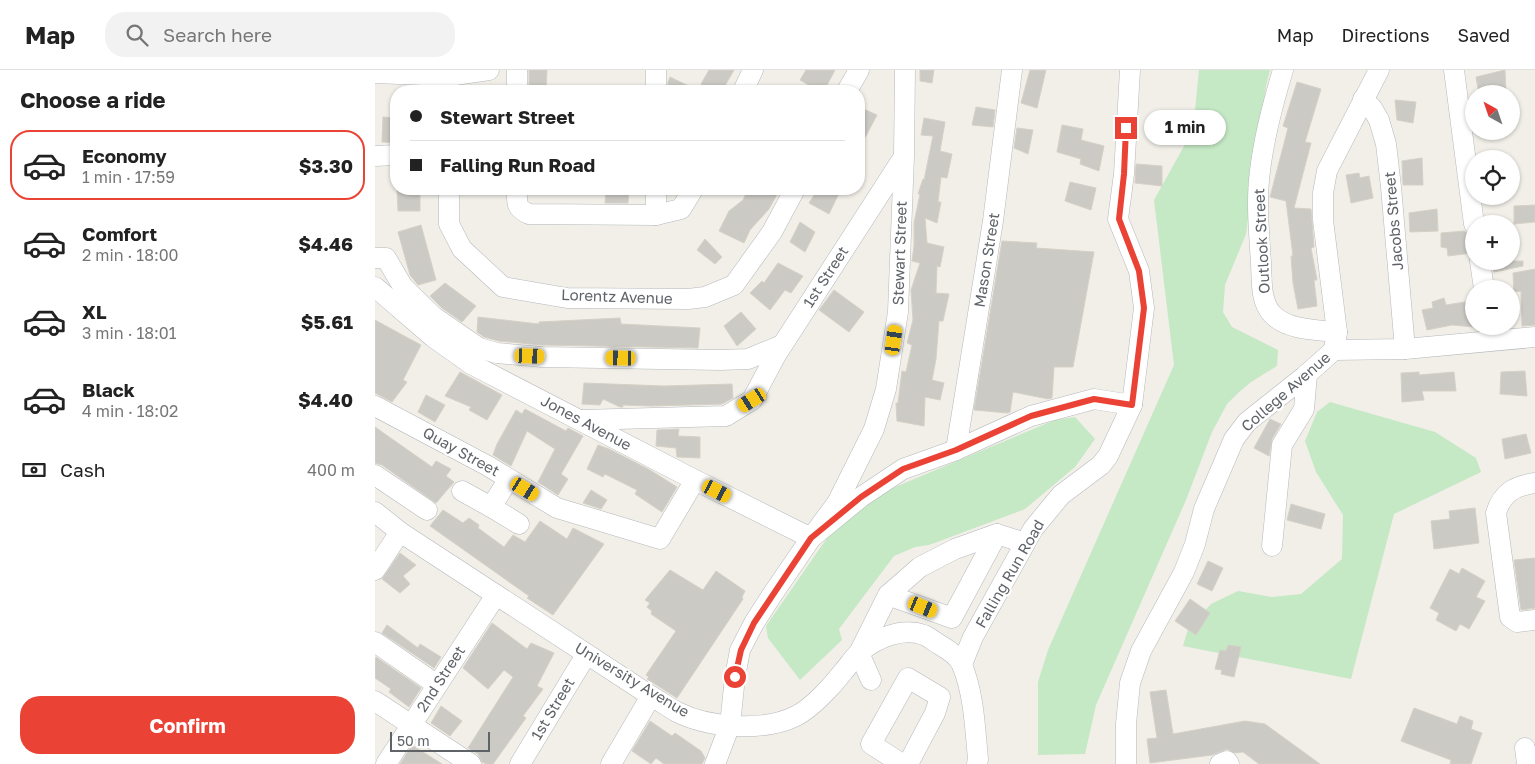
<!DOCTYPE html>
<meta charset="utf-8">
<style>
:root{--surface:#fff;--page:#f2f2f2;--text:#222;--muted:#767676;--line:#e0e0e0;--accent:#ea4335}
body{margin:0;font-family:"Golos Text",sans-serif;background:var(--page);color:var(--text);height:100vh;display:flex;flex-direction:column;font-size:19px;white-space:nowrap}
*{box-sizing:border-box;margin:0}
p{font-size:16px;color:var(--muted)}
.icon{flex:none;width:28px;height:28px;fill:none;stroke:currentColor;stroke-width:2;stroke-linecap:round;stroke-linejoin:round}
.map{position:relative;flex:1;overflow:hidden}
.details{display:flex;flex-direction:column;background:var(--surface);width:375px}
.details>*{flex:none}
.banner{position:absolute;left:15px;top:15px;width:475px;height:110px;border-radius:20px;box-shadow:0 1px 4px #0004;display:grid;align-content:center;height:110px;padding:0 20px;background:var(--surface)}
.needle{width:32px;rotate:320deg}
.fabs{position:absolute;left:1090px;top:15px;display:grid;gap:10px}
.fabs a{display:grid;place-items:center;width:55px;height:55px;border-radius:50%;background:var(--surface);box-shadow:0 1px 4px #0004;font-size:25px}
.scale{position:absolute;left:15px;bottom:12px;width:100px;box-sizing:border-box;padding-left:5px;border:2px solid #5f6368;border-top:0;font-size:14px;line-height:18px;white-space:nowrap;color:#5f6368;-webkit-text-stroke:4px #fff;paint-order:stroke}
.end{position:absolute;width:22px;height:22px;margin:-11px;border:6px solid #ea4335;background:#fff;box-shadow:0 0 0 2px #fff}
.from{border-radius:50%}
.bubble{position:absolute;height:35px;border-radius:18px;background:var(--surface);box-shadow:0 1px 4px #0004;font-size:16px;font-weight:700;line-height:35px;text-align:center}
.car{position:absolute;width:15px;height:30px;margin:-15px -8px;border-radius:6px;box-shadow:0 0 4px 1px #0007;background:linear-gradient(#f5c518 24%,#345 0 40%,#f5c518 0 76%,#345 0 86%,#f5c518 0)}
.banner b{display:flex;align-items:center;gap:18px;height:48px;font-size:19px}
.banner b+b{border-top:1px solid var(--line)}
.banner i{width:12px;height:12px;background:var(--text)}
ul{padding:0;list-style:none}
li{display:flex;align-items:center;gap:15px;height:70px;margin:0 10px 8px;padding:0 10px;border:2px solid transparent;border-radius:20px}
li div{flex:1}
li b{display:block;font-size:19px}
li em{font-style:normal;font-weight:700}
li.on{border-color:var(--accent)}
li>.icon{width:45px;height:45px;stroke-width:1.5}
h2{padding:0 20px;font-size:22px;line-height:60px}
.pay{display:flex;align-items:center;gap:12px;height:55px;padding:0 20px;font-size:19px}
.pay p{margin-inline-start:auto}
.button{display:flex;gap:10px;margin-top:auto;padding:10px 20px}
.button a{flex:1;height:58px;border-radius:20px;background:var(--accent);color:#fff;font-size:20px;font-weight:700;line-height:58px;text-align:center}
header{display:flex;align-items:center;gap:30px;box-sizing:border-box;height:70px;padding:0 25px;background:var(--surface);border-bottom:1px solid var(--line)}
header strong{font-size:24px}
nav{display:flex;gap:28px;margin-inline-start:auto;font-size:18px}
.search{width:350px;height:45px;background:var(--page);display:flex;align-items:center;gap:12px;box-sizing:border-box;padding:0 18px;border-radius:20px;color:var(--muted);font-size:19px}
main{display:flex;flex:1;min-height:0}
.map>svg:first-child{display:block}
</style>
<header>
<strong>Map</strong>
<div class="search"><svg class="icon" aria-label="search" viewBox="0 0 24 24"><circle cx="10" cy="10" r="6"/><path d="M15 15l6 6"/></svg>Search here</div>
<nav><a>Map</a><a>Directions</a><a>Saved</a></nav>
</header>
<main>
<section class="details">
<h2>Choose a ride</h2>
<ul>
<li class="on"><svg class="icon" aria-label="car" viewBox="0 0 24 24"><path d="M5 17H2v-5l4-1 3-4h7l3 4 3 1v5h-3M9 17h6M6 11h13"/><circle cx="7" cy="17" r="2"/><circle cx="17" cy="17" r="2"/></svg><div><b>Economy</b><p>1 min · 17:59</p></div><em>$3.30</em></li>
<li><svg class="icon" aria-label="car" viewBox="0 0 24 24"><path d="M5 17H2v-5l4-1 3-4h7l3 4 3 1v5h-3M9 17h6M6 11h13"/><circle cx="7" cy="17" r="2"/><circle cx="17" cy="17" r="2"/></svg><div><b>Comfort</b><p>2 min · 18:00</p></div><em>$4.46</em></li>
<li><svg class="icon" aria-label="car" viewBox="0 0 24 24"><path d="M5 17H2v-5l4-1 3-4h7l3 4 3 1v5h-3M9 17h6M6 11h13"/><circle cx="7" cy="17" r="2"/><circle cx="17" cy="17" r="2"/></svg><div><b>XL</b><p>3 min · 18:01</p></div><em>$5.61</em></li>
<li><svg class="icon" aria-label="car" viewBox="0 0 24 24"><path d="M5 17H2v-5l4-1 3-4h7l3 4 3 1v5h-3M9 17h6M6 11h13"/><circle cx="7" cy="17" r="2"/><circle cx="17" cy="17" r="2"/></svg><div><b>Black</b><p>4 min · 18:02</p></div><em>$4.40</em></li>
</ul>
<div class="pay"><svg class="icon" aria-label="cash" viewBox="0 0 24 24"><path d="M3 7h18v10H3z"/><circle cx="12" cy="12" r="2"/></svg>Cash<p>400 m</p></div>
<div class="button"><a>Confirm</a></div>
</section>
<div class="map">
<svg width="1160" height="694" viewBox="0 0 1160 694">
<rect width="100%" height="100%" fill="#f1efe8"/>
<!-- green -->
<g fill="#c5e8c5">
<path d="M824,0H895L891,16L871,164L850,215L848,242L857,257L903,280L902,296L876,312L864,322L852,334L837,362L811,430L721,635L710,684L663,685V612L673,580L799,295L779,130L818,60Z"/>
<path d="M955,332L1060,362L1101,388L1106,402L1019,444L976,609L808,576L813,559L836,534L863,521L897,527L926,524L967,489L968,445L941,402L930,371L942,342Z"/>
<path d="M700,347L720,369L700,397L650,439L554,475L540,477L519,486L464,559L467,570L425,610L393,568L391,556L459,458L513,420L680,350Z"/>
</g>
<!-- building -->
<g fill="#cccac5" stroke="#d6d1c6">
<path d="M154,0H172L171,21H154Z"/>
<path d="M334,0H359L347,21H338L326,14Z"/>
<path d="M431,0H460L449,21H444L425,10Z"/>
<path d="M545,0H559L557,13L545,11Z"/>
<path d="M655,0H671L662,38L646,33Z"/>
<path d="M1130,0L1131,23L1104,24L1101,7Z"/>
<path d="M295,7L324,21H293V12Z"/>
<path d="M922,12L946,19L930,72L936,73L919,138L936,139L939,177L936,178L942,210H939L942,236L923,239L918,213L916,186H918L911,131L895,127L913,58L908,56Z"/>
<path d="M1020,30L1041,32L1038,53L1022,50Z"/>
<path d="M484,37L502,45L484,79Z"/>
<path d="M601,37L620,40L618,57L597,55Z"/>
<path d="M8,47L21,48V73L7,72Z"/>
<path d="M549,48L570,52L565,81L577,84L572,108L566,107L563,132H566L562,153L550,148L552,173L569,177L565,197L562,196L561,223L574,224L568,251H564L561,289L557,310L569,313L565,330L550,327L549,356L522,351L521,333H523L527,301L531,302L537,275L532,273L538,250L536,220L545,193L537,191L539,176V153L545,124H543L548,109L549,110L558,66L546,65Z"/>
<path d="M687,55L708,59L706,70L729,76L724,101L705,94L706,89L682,82Z"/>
<path d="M642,58L658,60L653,84L639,78Z"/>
<path d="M1047,88L1048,115H1028L1027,91Z"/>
<path d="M761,94L787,96V116L760,113Z"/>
<path d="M984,103L985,108L994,106L998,128L976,133L971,105Z"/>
<path d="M695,112L721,118L716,140L690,131Z"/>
<path d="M22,119H45V141H23Z"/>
<path d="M231,119H254L253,133H230Z"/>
<path d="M373,119H405L394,139L375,160L369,173L344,161L354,141L368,130Z"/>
<path d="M443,119H466L454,144L434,133Z"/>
<path d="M1160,135V152L1139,154V136Z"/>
<path d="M1062,139L1063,161L1035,162L1034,143Z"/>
<path d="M425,152L440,162L430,182L415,172Z"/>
<path d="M46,155L61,210L43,215L35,205L23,162Z"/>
<path d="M1089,161L1092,163L1097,183L1073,186L1072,178L1066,177V163Z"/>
<path d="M330,169L347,187L340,194L322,180Z"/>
<path d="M627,171L662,173L661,178L719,182L698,297H679L677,328L673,329L638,322L635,342L633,343L599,340Z"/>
<path d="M1117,191H1148V196L1119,202Z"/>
<path d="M403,193L428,206L416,223L410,220L395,240L375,223L387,211L389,213Z"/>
<path d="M1160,199V255L1147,256L1146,221L1139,222L1138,203Z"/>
<path d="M70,213L101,236L87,252L67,238L55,226Z"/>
<path d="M459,220L489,242L474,262L444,240Z"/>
<path d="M1069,228L1071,235L1096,231V239H1099V257L1077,255L1052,260L1047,240L1058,238L1057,232Z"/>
<path d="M366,242L381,259L362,276L349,256Z"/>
<path d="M103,247L164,254V252L245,248L246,254L325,258L323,278L168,275L124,271L109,267L102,262Z"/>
<path d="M0,250L46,275L28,310L32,312L17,332L0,323Z"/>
<path d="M1150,301L1152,326L1125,324L1126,302Z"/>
<path d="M85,302L127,325L112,350L94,340L96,337L70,326Z"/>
<path d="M1044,302V305L1079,302L1081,321H1047L1049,330L1027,332L1026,303Z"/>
<path d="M209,313L289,316L357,314L358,328L347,334L276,336L248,335V337H245L228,329L225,335L207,334Z"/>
<path d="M51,325L70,335L60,352L43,342Z"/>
<path d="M150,339L191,361L193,358L208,366L186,404L193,409L183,425L163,412L180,379L152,361L136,396L118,385L122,374L141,340L147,344Z"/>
<path d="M895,349L906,354L897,369L894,386L879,378Z"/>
<path d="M0,357L57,397L61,391L76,399L71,406L79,412L61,433L7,395L0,393Z"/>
<path d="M304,359L303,366L325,367V388L302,387L301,378L281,376L282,360Z"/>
<path d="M1151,364L1156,383L1130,389L1127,369Z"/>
<path d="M223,375L234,379L275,400L302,417L287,442L260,424L262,420L230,404L228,407L212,399Z"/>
<path d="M216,420L232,430L226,439L208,433Z"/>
<path d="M916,434L950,444L946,459L912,450Z"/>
<path d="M1100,438L1104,473L1059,479L1056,451L1075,449L1074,441Z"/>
<path d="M68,440L88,453L94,448L104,455L103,458L129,477L138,465L150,472L165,451L192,469L198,458L229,474L178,545L152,528L154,526L55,456Z"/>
<path d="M25,483L41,495L28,506L35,514L25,523L7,509Z"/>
<path d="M1160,488V538L1146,540L1139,490Z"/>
<path d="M833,491L848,498L837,521L822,514Z"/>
<path d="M1087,498L1110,511L1101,527L1110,531L1094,559L1085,554L1081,561L1061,550L1064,543L1055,538L1075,499L1084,504Z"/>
<path d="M295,500L328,520L341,501L370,521L367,527L368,529L302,628L272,609L274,607L271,605L301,561L276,544L277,541L272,537L275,533L270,530Z"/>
<path d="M815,529L835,543L821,565L800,551Z"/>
<path d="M117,553L152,579L156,573L179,583L162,616L168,619L148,646L151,648L118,694H111L107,692L103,684L93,678L138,607L129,600L113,619L88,598Z"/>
<path d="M12,555L43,578L45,574L66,587L59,598L7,563Z"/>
<path d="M853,575L866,577L859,607L846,604L847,600L840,599L845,580L851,581Z"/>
<path d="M1,587L46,618L34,637L14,622L16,619L0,608V590Z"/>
<path d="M791,620L798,664L870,651L890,654L945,694H884L868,682L860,683L852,679L837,685L775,693L772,669L782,668L775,622Z"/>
<path d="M66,636L87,651L75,666L56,653Z"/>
<path d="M1039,638L1082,654L1085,646L1098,651L1096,659L1107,663L1096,694H1075L1076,690L1026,671Z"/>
<path d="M275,651L297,666L300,663L326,681L330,688L327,694H289L281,688L276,694L257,681Z"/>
<path d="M37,675L67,694H25Z"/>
</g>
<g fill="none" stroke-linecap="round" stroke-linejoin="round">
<defs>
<g id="minor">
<path d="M142,0V21"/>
<path d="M908,0C898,33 889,67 885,101C881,131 884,162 886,193C887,209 885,231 897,244C912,260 941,260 962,262"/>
<path d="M1079,0L1099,154"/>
<path d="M0,3L73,6L114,0"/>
<path d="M281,21V0"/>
<path d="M368,21L378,0"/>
<path d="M472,21L484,0"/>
<path d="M988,29L997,38L1004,50L1011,74L1016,117L1030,279"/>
<path d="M0,86L21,85"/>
<path d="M74,119V154L87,179L128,217L192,228L313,229L330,227L359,215L397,162L420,119"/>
<path d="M142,119C142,132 140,138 154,144L281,145L306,139L318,119"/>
<path d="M281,145V119"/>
<path d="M0,188H11L28,217L59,247L104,278L122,283L167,287L345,290L373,289L407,275"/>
<path d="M1105,191L1109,219"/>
<path d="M0,217L58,267L96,294L320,410L436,468L486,427L528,399L581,380L656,346L719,329L757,335"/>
<path d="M959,280L1030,279L1160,267"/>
<path d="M0,336L113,396L182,438L285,469L320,410"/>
<path d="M206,350L351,346L377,330L401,285L528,88"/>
<path d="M581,380L618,151L637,0"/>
<path d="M0,405L52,440"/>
<path d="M1160,413C1139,416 1127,423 1121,443L1135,547L1142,552L1160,550"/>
<path d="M87,421L116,437L134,409"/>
<path d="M116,437L144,454"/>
<path d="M0,442L25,462L276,626C285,631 293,637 302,642C334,658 389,662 421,646C437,638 457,616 468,602C474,595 479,587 485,582C502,568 527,557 549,565C554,567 560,572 565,575C572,579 584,587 587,595C599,624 600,658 603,689L602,694"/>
<path d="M897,476L907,375L929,339L932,304"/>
<path d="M0,500L25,462"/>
<path d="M513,525L577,548L622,464"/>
<path d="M0,572L62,615"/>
<path d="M587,594L598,567L658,459L686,425L726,395L733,386L757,335L769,238L764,201L743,149L749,104L755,0"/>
<path d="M496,610L484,583L513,525L545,497L580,479L622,464L650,473"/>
<path d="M0,631L96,694"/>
<path d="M1150,678L1152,694"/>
<path d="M11,694L121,525"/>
<path d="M145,694L211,585"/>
<path d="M236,694L276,626"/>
<path d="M340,694L355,655L360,607L365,580L379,553L397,525L436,468L462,433L499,359L511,319L523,242L529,86L530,0"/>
<path d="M527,694L496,674L533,608L565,627L560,643L533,694"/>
<path d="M751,694V654L755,613L766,581L809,502L820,474L829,439L859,369L872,352L930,306L959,280L962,262L948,150V123L952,101L1004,0"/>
<path d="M845,694L852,691L854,694"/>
</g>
</defs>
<!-- minor casing -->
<use href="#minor" stroke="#b5b8bc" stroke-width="21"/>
<!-- minor -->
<use href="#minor" stroke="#fff" stroke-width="20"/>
</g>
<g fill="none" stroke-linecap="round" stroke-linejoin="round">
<!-- route -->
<path stroke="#ea4335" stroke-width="6" d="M360,607L366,580L379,553L436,468L486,427L528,399L581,380L656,346L719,329L757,335L769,238L764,201L744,149L749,104L751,58"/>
</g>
<g text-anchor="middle" stroke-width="4.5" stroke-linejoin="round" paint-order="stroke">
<!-- street labels -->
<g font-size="15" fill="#5f6368" stroke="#fff">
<text transform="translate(1019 151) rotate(-95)" y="5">Jacobs Street</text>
<text transform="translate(887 171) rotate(-93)" y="5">Outlook Street</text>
<text transform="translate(525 183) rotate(-88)" y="5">Stewart Street</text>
<text transform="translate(612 190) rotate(-81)" y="5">Mason Street</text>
<text transform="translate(451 207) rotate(-57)" y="5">1st Street</text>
<text transform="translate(242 227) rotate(2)" y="5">Lorentz Avenue</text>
<text transform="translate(911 322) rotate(-41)" y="5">College Avenue</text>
<text transform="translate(211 353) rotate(28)" y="5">Jones Avenue</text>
<text transform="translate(86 382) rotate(29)" y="5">Quay Street</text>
<text transform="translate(635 504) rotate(-60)" y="5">Falling Run Road</text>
<text transform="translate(66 609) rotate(-57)" y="5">2nd Street</text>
<text transform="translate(257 610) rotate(31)" y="5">University Avenue</text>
<text transform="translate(178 639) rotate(-59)" y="5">1st Street</text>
</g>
</g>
</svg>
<div class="fabs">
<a><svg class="needle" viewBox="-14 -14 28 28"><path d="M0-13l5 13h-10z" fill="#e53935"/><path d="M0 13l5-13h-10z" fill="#767676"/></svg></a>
<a><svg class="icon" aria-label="locate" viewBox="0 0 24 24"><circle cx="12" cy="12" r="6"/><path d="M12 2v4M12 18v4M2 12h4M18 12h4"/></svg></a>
<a>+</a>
<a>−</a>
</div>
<div class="scale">50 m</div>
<i class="end from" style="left:360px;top:607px"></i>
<i class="end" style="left:751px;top:58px"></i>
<div class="bubble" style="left:769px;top:40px;width:82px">1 min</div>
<i class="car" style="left:519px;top:270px;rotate:8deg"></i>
<i class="car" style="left:155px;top:286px;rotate:92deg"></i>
<i class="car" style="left:246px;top:288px;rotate:271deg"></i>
<i class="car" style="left:377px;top:330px;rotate:238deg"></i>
<i class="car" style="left:150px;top:419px;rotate:121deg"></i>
<i class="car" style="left:342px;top:421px;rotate:117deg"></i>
<i class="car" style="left:548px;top:537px;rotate:112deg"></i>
<div class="banner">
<b><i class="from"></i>Stewart Street</b>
<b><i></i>Falling Run Road</b>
</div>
</div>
</main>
